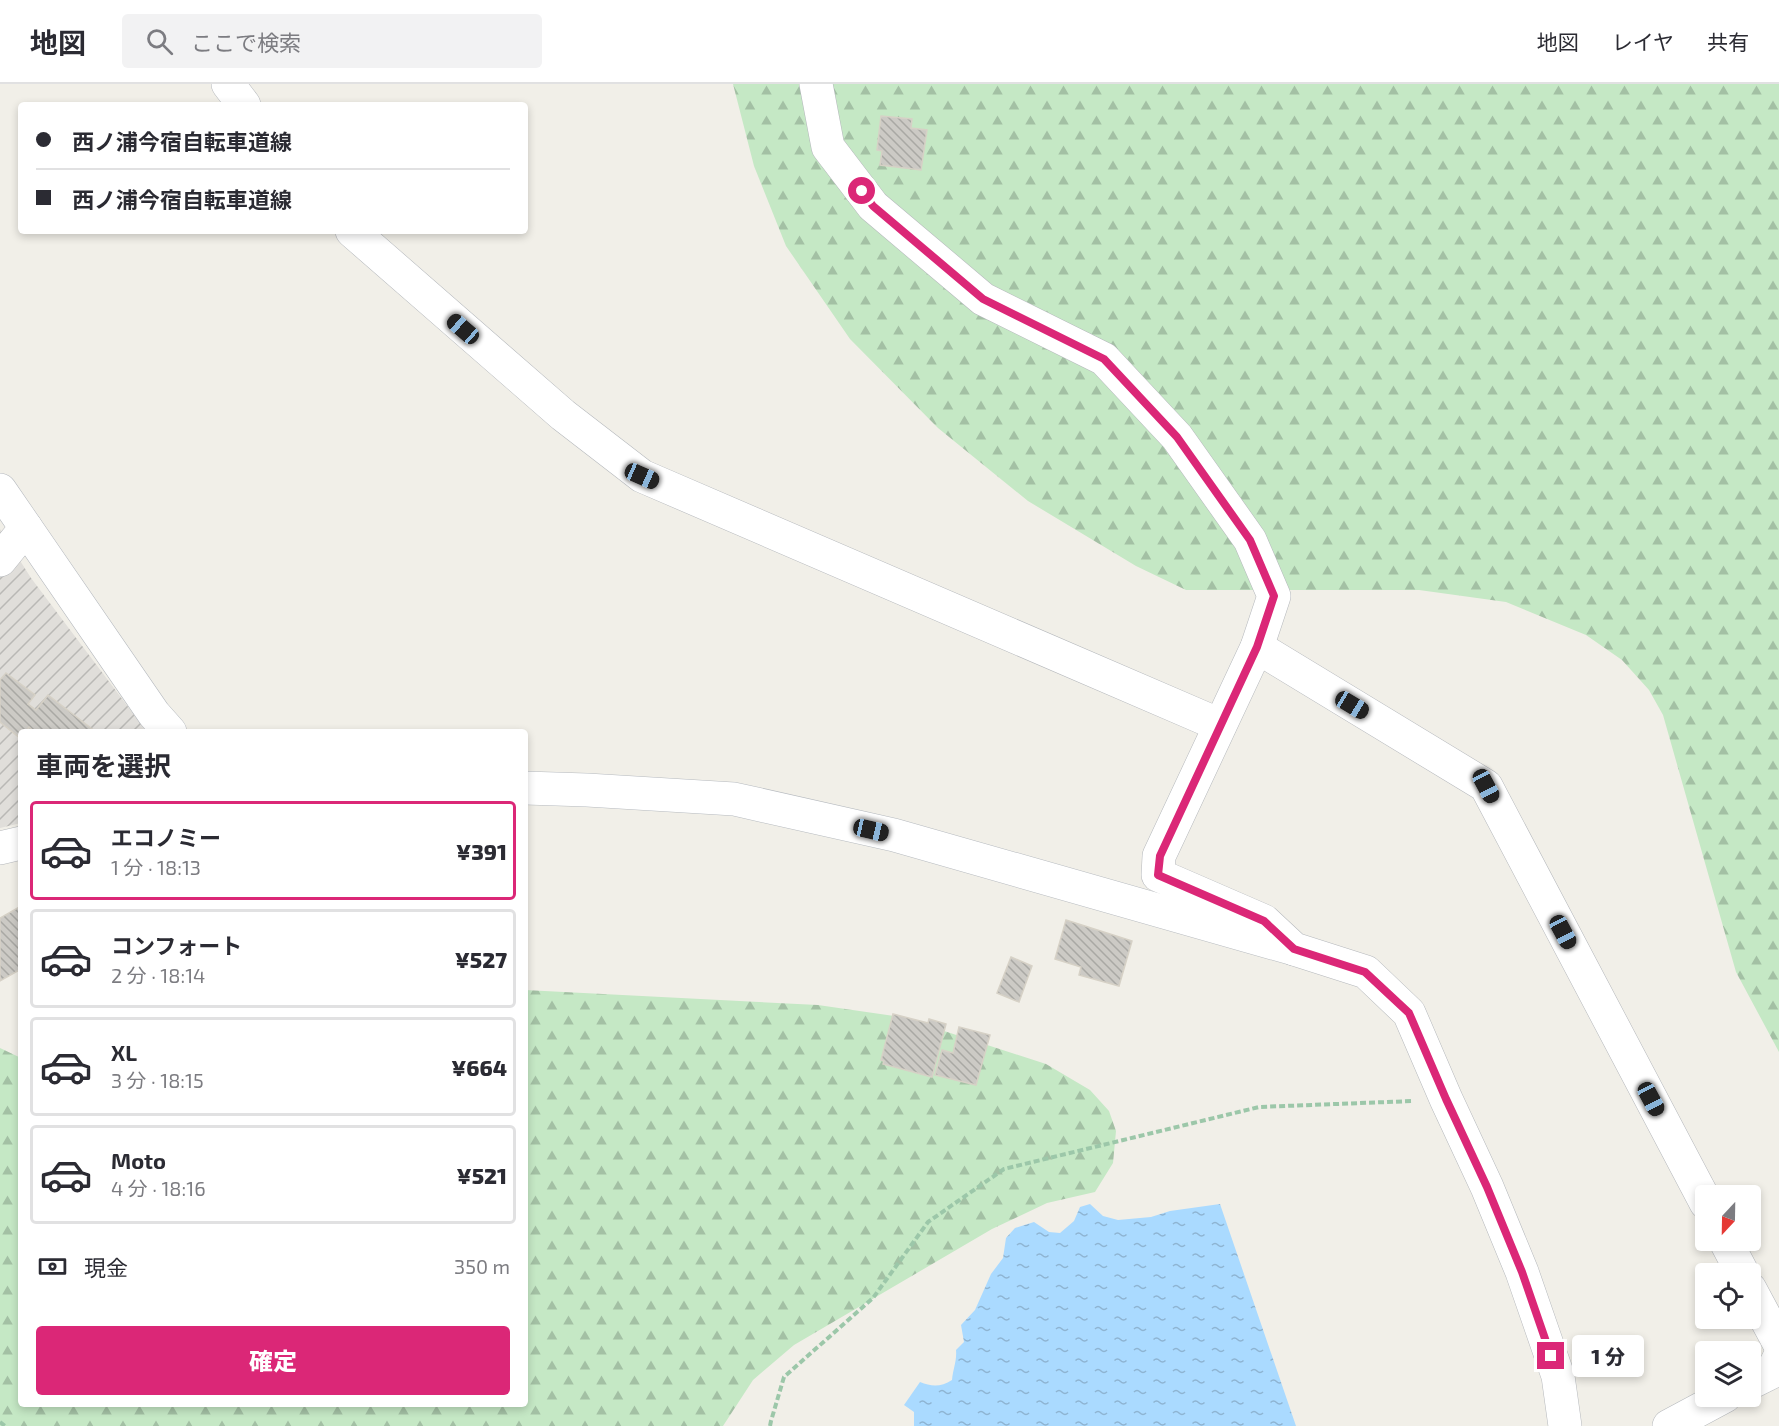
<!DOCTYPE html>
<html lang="ja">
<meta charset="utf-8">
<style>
:root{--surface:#fff;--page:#f2f2f3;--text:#2b2b33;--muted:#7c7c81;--line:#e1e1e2;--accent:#db2777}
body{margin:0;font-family:"Exo 2","Noto Sans JP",sans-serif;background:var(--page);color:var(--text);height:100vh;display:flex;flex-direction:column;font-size:22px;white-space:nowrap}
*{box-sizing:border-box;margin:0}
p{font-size:20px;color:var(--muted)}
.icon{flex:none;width:33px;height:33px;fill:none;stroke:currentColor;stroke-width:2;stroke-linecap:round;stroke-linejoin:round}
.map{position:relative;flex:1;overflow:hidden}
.side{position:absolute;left:18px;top:645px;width:510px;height:678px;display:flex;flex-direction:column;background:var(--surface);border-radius:6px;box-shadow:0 3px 9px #0003}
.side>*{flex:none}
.banner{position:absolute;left:18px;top:18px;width:510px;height:132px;border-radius:6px;box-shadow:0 3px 9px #0003;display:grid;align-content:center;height:132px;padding:0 18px;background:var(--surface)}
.needle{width:39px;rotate:202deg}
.tools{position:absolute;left:1695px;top:1101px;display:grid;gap:12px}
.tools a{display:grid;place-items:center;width:66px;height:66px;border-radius:6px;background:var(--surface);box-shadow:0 3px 9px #0003;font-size:30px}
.end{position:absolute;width:27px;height:27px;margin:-14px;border:8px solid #db2777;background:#fff;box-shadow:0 0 0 3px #fff}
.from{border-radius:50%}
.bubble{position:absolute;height:42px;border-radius:6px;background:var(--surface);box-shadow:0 3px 9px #0003;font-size:20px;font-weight:800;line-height:42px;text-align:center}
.car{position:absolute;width:18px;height:36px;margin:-18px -9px;border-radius:8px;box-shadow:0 0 4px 2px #0007;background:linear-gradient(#222 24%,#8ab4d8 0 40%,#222 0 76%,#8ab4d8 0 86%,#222 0)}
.banner b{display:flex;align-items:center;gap:21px;height:57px;font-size:22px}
.banner b+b{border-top:2px solid var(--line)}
.banner i{width:15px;height:15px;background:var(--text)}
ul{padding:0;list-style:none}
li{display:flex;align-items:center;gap:18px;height:99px;margin:0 12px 9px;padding:0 6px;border:3px solid var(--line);border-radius:6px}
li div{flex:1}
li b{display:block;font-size:22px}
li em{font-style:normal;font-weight:800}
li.current{border-color:var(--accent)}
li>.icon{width:54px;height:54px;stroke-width:1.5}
h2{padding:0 18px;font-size:27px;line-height:72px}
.pay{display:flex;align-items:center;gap:15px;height:66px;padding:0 18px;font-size:22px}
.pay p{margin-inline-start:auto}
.button{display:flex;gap:12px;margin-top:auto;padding:12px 18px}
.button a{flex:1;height:69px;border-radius:6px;background:var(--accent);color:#fff;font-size:24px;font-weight:800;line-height:69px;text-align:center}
header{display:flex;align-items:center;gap:36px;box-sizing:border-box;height:84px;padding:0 30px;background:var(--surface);border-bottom:2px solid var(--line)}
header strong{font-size:28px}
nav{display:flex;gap:33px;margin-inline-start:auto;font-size:21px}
.search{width:420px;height:54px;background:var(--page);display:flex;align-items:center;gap:15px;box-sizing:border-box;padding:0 21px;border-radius:6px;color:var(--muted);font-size:22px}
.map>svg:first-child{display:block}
</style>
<header>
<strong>地図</strong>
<div class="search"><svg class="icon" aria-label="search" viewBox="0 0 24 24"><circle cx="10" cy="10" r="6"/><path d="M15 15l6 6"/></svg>ここで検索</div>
<nav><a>地図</a><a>レイヤ</a><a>共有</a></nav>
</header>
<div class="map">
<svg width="1779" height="1342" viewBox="0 0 1779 1342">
<defs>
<pattern id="industrial-furrows" width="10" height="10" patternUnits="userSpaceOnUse" patternTransform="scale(1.5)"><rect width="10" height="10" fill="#e0deda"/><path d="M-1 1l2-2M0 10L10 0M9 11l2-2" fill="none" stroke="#b9b8b5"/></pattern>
<pattern id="forest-firs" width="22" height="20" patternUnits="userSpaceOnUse" patternTransform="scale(1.5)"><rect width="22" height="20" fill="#c5e8c5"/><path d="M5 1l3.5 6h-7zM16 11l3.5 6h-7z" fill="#a3c0a4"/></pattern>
<pattern id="water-ripples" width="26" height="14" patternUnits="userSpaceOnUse" patternTransform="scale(1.5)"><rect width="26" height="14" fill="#aadaff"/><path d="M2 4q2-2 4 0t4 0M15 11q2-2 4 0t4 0" fill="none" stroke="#8eb4d2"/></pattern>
<pattern id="building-back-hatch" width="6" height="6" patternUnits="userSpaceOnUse" patternTransform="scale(1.5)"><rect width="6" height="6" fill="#cccac5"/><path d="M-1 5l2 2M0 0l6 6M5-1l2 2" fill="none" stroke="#a9a8a4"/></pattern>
</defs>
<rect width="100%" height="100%" fill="#f1efe8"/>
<!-- industrial -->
<path fill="url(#industrial-furrows)" d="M0,445L31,494L147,648H21V739L0,744Z"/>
<!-- forest -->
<g fill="url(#forest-firs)">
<path d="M733,0H1779V968L1736,888L1663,631L1649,606L1622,576L1586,551L1506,518L1419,506H1186L1136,482L1028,417L938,344L850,255L786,162L754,82Z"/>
<path d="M525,906L818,921L901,933L1046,980L1090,1006L1109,1027L1116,1047L1113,1079L1095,1108L1047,1119L992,1145L794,1261L753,1296L723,1342H0V964L21,974V1320H525Z"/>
</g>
<!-- water -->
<path fill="url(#water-ripples)" d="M1090,1120L1103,1132L1118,1136L1151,1133L1170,1127L1220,1120L1296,1342H914V1328L904,1321L920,1298C932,1303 941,1303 952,1296C953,1285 957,1277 956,1266L964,1258L961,1241L975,1226L991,1190L1003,1174L1006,1154L1015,1144L1034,1138L1049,1148L1060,1149L1074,1137L1080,1123Z"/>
<!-- building -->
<g fill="url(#building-back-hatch)" stroke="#d6d1c6" stroke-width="1.5">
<path d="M881,32L912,35L911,44L927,46L921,86L880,81L882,67L877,66Z"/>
<path d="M6,589L35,611L28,620L36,626L48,611L96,648H35L29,643L25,648H21L20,654L0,638V596Z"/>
<path d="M21,822V872L20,873L21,885L0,897V834Z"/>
<path d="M1066,836L1132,857L1119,902L1079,891L1081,883L1055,875Z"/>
<path d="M1011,873L1032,882L1019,918L997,909Z"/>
<path d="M893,930L928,939L929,935L946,940L932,993L883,980L884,977L881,976Z"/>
<path d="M959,943L990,951L976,1001L935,991L942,966L953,969Z"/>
</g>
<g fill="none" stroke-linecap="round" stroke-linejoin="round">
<defs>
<g id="street">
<path d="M228,0L244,21"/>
<path d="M816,0L828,63L873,122L983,215L1104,275L1177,353L1250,456L1274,512L1257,563L1159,772L1158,791L1264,837L1294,865L1366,888L1409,929L1446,1015L1487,1103L1522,1188L1558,1292L1565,1342"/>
<path d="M352,147L563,331L642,392L1220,641"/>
<path d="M0,476L26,444"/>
<path d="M1257,563L1486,702L1706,1119"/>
<path d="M0,764L21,759"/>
<path d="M1725,1156L1743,1190"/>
<path d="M1750,1205L1779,1259"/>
<path d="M1750,1299L1772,1288L1779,1274"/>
<path d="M1669,1342L1725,1312"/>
</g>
<g id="secondary">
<path d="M0,406L154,630L170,648"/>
<path d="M525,704L587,706L734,715L894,751L1294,865"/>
</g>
</defs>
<!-- street casing -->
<use href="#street" stroke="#b5b8bc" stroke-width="34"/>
<!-- secondary casing -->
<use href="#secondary" stroke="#b6babf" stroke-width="34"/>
<!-- path -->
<g stroke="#9cc7a9" stroke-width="4" stroke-dasharray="6 3" stroke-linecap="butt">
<path d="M0,1338L5,1342"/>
<path d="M770,1342L771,1337L784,1293L873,1214L928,1138L1004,1085L1259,1023L1413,1017"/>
</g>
<!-- street -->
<use href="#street" stroke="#fff" stroke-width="33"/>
<!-- secondary -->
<use href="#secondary" stroke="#fff" stroke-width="33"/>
</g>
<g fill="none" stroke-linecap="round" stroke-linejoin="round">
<!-- route -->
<path stroke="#db2777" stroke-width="8" d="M862,107L873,122L983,215L1104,275L1177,353L1250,456L1274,512L1257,563L1160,772L1158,791L1264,837L1294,865L1365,888L1409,929L1446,1015L1487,1103L1522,1188L1551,1272"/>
</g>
</svg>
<div class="tools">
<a><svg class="needle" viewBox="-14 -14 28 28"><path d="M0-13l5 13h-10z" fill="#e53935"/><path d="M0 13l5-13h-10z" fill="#7c7c81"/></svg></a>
<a><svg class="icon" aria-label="locate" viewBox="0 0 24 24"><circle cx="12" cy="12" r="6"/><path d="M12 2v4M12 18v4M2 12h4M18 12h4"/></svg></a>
<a><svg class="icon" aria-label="layers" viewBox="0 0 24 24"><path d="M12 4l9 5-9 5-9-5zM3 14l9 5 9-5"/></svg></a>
</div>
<i class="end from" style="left:862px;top:107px"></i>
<i class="end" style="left:1551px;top:1272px"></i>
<div class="bubble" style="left:1572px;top:1251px;width:72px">1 分</div>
<i class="car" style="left:463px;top:245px;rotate:311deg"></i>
<i class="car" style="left:642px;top:392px;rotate:114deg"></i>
<i class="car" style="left:1352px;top:621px;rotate:121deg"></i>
<i class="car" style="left:1486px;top:702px;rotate:152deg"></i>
<i class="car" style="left:871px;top:746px;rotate:103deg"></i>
<i class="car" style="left:1563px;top:848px;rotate:152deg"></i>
<i class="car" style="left:1651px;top:1015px;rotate:152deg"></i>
<div class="banner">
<b><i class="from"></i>西ノ浦今宿自転車道線</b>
<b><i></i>西ノ浦今宿自転車道線</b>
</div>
<section class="side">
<h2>車両を選択</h2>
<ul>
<li class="current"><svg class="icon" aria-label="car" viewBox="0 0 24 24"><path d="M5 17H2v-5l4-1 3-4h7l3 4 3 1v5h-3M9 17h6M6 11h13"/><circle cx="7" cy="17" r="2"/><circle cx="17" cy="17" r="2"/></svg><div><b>エコノミー</b><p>1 分 · 18:13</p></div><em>¥391</em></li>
<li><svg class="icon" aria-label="car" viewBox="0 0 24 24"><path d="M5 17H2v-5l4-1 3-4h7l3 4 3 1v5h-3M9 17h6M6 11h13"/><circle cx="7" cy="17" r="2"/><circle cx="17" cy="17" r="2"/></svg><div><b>コンフォート</b><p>2 分 · 18:14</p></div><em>¥527</em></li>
<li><svg class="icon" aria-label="car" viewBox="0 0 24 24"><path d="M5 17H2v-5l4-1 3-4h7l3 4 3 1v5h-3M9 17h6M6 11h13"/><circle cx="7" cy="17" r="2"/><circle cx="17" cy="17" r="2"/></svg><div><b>XL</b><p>3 分 · 18:15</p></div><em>¥664</em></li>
<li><svg class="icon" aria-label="car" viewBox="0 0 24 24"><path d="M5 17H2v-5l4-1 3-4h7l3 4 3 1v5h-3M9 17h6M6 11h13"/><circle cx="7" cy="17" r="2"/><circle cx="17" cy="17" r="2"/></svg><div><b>Moto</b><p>4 分 · 18:16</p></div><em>¥521</em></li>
</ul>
<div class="pay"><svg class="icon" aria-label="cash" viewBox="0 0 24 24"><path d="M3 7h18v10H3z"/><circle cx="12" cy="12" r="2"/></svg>現金<p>350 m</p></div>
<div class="button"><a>確定</a></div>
</section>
</div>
